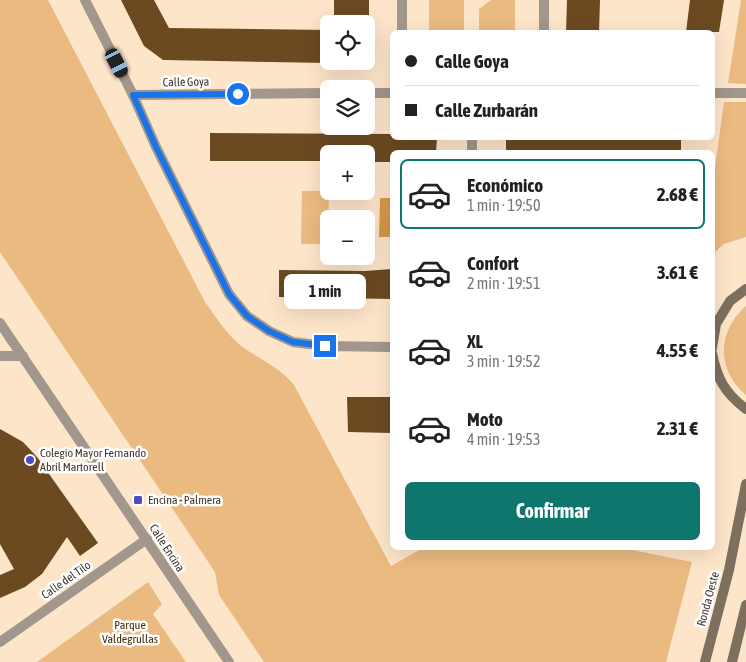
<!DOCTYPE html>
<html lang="es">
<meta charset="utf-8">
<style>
:root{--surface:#fff;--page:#f6f6f6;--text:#222;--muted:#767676;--line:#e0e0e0;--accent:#0f766e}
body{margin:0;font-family:"Asap Condensed",sans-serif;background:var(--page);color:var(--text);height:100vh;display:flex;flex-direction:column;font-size:19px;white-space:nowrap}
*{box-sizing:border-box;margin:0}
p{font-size:16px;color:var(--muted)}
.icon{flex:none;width:28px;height:28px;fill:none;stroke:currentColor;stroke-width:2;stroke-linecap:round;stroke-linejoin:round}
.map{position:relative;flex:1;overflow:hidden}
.drawer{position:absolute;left:390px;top:150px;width:325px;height:400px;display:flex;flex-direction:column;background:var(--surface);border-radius:8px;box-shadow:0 5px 20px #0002}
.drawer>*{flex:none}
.top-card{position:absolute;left:390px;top:30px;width:325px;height:110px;border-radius:8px;box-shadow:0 5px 20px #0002;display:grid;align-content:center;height:110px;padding:0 15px;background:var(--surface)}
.buttons{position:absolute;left:320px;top:15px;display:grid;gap:10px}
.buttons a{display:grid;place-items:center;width:55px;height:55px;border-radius:8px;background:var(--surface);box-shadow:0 5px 20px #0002;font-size:25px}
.end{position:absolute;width:22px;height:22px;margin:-11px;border:6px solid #1a73e8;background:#fff;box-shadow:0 0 0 2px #fff}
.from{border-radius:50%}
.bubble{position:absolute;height:35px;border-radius:8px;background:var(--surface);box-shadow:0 5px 20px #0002;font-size:16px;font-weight:700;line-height:35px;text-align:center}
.car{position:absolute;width:15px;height:30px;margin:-15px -8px;border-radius:6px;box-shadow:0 0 4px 1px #0007;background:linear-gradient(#222 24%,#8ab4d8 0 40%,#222 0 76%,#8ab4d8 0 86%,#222 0)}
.top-card b{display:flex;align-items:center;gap:18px;height:48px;font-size:19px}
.top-card b+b{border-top:1px solid var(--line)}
.top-card i{width:12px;height:12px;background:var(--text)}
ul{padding:9px 0 0;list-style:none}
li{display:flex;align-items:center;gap:15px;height:70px;margin:0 10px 8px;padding:0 5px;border:2px solid transparent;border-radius:8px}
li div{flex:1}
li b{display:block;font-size:19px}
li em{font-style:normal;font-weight:700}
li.current{border-color:var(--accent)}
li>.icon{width:45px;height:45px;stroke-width:1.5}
.action{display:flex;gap:10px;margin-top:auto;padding:10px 15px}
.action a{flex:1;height:58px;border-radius:8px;background:var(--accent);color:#fff;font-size:20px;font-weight:700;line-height:58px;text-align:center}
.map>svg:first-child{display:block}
</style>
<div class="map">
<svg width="746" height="662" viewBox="0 0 746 662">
<rect width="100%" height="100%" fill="#fde5ca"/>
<!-- green -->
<g fill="#ebba81">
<path d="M0,0H48L205,302C216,317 225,332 240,345C258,359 280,367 294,385L391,566L423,548H622L692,562L666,662H264L219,595L215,572L0,252Z"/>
<rect x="429" y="0" width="35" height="32"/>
<path d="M491,0H515V32H479V9Z"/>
<path d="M741,0H746V84L728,83Z"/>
<path d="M724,102H746V237L724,244L713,254V182Z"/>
<path d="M302,191H329L328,244H301Z"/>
<path d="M746,306V395C716,370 717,331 746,306Z"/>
<path d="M148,582L162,604L153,614L186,662H37Z"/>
</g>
<!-- water -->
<path fill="#d7984a" d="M380,198H392V237H379Z"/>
<!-- building -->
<g fill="#6b4a21">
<path d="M121,0H154L169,28L329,30V63L163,60L144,46Z"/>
<rect x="334" y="0" width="35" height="24"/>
<path d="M567,0H600L599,32H566Z"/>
<path d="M690,0H724L719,32H686Z"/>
<path d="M210,133L392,134V138H437L436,152H392V162H366V154H329V161H210Z"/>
<rect x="506" y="138" width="175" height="14"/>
<path d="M392,269V299L279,297V270L365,271Z"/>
<path d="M347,397H392V433L348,432Z"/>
<path d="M0,429L23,442L37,457L98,543L80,556L67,537L42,574L25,587L0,598V575L14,569L0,544Z"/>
</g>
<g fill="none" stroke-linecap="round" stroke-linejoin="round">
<!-- street -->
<g stroke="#a1978c" stroke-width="10">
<path d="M85,0L133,95L156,147L229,294L247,316L269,331L293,342L325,346L392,347"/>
<path d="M402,0V32"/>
<path d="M544,0V32"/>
<path d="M366,93H392"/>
<path d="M712,93H746"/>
<path d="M133,95L329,93"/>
<path d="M472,152V138"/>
<path d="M0,323L229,662"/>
<path d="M0,356H23"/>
<path d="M0,642L147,539"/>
</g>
<!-- secondary -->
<g stroke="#7e705f" stroke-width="10">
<path d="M712,348L716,324L730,301L746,289"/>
<path d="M712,353C717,379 725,393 746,409"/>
<path d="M705,662L729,570L746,484"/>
<path d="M732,662L746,605"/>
</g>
</g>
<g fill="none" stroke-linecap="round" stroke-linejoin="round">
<!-- route -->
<path stroke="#1a73e8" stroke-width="6" d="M238,94L133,95L156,147L229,294L247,316L269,331L293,342L325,346"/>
</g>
<!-- markers -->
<g fill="#514ac1" stroke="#fff" stroke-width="2">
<circle cx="30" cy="460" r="5"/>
<rect x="133" y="495" width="10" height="10" rx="2.5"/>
</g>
<g text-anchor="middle" stroke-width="5" stroke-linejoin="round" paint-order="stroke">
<!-- street labels -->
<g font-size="12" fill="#40362c" stroke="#fff">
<text transform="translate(186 82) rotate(-1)" y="4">Calle Goya</text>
<text transform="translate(167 548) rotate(57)" y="4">Calle Encina</text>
<text transform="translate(66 580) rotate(-35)" y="4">Calle del Tilo</text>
<text transform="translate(708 599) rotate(-75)" y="4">Ronda Oeste</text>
</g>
<!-- poi labels -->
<g font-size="12" fill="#40362c" stroke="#fff" text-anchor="start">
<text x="40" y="457">Colegio Mayor Fernando<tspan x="40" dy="14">Abril Martorell</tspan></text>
<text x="148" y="504">Encina - Palmera</text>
</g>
<!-- park labels -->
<g font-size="12" fill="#442a08" stroke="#fff">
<text x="130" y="629">Parque<tspan x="130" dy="14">Valdegrullas</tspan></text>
</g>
</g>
</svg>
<div class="buttons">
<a><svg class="icon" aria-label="locate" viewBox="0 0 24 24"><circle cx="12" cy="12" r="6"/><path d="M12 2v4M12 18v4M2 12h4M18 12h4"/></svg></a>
<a><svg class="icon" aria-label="layers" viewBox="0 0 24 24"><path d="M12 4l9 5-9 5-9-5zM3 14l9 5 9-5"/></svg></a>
<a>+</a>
<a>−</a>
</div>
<i class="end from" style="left:238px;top:94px"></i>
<i class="end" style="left:325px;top:346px"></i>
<div class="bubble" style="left:284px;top:274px;width:82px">1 min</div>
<i class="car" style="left:117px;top:63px;rotate:153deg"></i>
<div class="top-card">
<b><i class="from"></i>Calle Goya</b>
<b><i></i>Calle Zurbarán</b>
</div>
<section class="drawer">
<ul>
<li class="current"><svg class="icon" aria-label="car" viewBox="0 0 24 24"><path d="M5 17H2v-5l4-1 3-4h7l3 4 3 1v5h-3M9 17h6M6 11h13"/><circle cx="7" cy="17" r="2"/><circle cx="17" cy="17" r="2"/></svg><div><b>Económico</b><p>1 min · 19:50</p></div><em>2.68 €</em></li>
<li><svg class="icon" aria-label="car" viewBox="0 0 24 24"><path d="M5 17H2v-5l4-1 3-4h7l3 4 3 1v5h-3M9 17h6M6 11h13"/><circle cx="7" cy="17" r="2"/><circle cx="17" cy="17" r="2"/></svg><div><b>Confort</b><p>2 min · 19:51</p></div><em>3.61 €</em></li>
<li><svg class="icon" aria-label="car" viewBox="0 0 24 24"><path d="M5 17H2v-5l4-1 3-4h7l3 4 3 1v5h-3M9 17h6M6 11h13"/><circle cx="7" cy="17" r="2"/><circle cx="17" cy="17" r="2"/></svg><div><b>XL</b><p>3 min · 19:52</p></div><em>4.55 €</em></li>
<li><svg class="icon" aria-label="car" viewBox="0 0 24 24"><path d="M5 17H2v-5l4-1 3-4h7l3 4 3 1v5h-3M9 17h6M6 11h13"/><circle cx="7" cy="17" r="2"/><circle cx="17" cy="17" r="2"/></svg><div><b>Moto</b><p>4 min · 19:53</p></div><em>2.31 €</em></li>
</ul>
<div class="action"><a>Confirmar</a></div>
</section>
</div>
